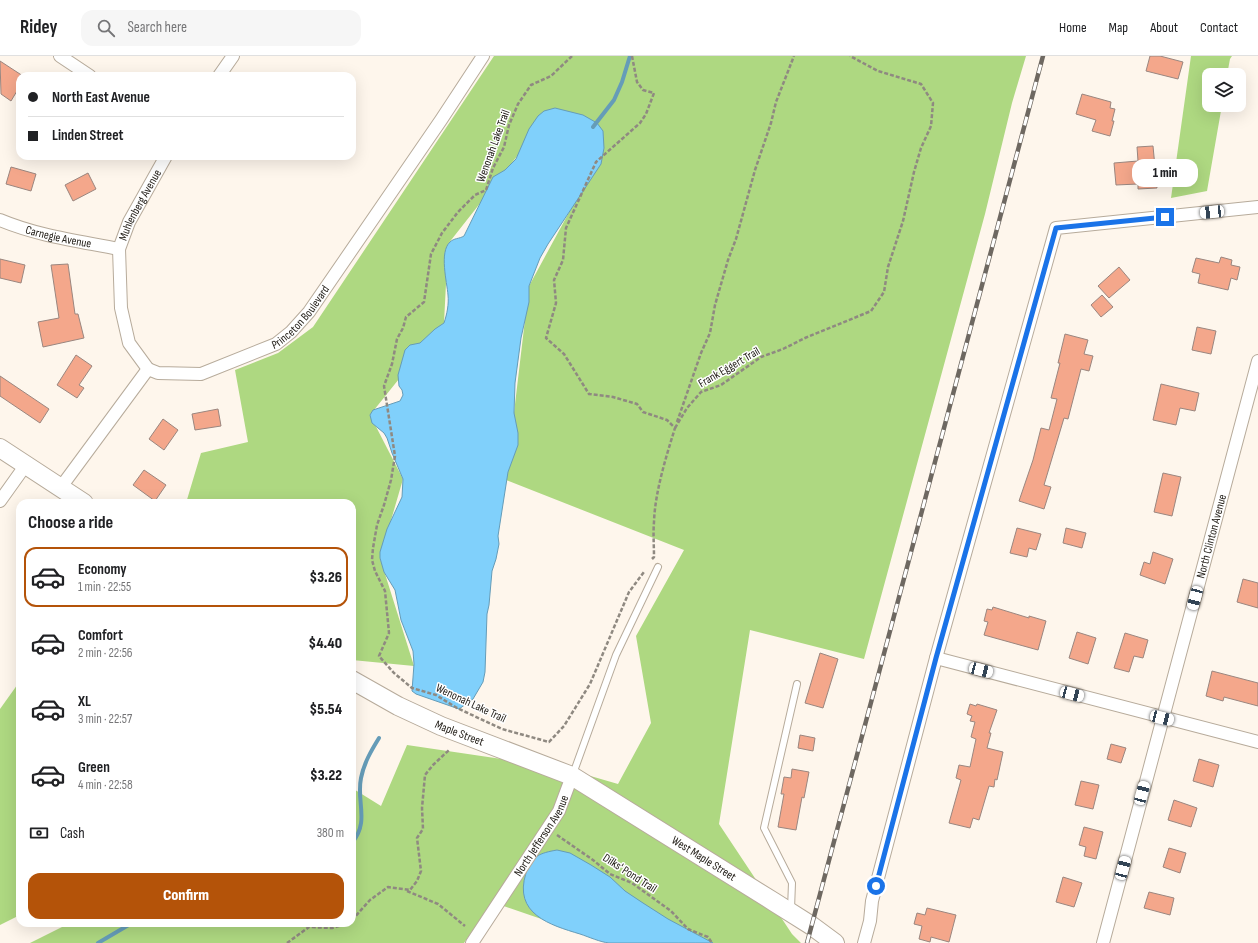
<!DOCTYPE html>
<meta charset="utf-8">
<style>
:root{--surface:#fff;--page:#f6f6f6;--text:#202124;--muted:#757577;--line:#e0e0e0;--accent:#b45309}
body{margin:0;font-family:"Sofia Sans Condensed",sans-serif;background:var(--page);color:var(--text);height:100vh;display:flex;flex-direction:column;font-size:15px;white-space:nowrap}
*{box-sizing:border-box;margin:0}
p{font-size:13px;color:var(--muted)}
.icon{flex:none;width:22px;height:22px;fill:none;stroke:currentColor;stroke-width:2;stroke-linecap:round;stroke-linejoin:round}
.map{position:relative;flex:1;overflow:hidden}
.drawer{position:absolute;left:16px;top:443px;width:340px;height:428px;display:flex;flex-direction:column;background:var(--surface);border-radius:12px;box-shadow:0 4px 16px #0002}
.drawer>*{flex:none}
.top-card{position:absolute;left:16px;top:16px;width:340px;height:88px;border-radius:12px;box-shadow:0 4px 16px #0002;display:grid;align-content:center;height:88px;padding:0 12px;background:var(--surface)}
.tools{position:absolute;left:1202px;top:12px;display:grid;gap:8px}
.tools a{display:grid;place-items:center;width:44px;height:44px;border-radius:8px;background:var(--surface);box-shadow:0 4px 16px #0002;font-size:20px}
.end{position:absolute;width:18px;height:18px;margin:-9px;border:5px solid #1a73e8;background:#fff;box-shadow:0 0 0 2px #fff}
.from{border-radius:50%}
.bubble{position:absolute;height:28px;border-radius:12px;background:var(--surface);box-shadow:0 4px 16px #0002;font-size:13px;font-weight:800;line-height:28px;text-align:center}
.car{position:absolute;width:12px;height:24px;margin:-12px -6px;border-radius:5px;box-shadow:0 0 3px 1px #0007;background:linear-gradient(#fff 24%,#345 0 40%,#fff 0 76%,#345 0 86%,#fff 0)}
.top-card b{display:flex;align-items:center;gap:14px;height:38px;font-size:15px}
.top-card b+b{border-top:1px solid var(--line)}
.top-card i{width:10px;height:10px;background:var(--text)}
ul{padding:0;list-style:none}
li{display:flex;align-items:center;gap:12px;height:60px;margin:0 8px 6px;padding:0 4px;border:2px solid transparent;border-radius:12px}
li div{flex:1}
li b{display:block;font-size:15px}
li em{font-style:normal;font-weight:800}
li.active{border-color:var(--accent)}
li>.icon{width:36px;height:36px;stroke-width:1.5}
h2{padding:0 12px;font-size:18px;line-height:48px}
.pay{display:flex;align-items:center;gap:10px;height:44px;padding:0 12px;font-size:15px}
.pay p{margin-inline-start:auto}
.cta{display:flex;gap:8px;margin-top:auto;padding:8px 12px}
.cta a{flex:1;height:46px;border-radius:12px;background:var(--accent);color:#fff;font-size:16px;font-weight:800;line-height:46px;text-align:center}
header{display:flex;align-items:center;gap:24px;box-sizing:border-box;height:56px;padding:0 20px;background:var(--surface);border-bottom:1px solid var(--line)}
header strong{font-size:19px}
nav{display:flex;gap:22px;margin-inline-start:auto;font-size:14px}
.search{width:280px;height:36px;background:var(--page);display:flex;align-items:center;gap:10px;box-sizing:border-box;padding:0 14px;border-radius:12px;color:var(--muted);font-size:15px}
.map>svg:first-child{display:block}
</style>
<header>
<strong>Ridey</strong>
<div class="search"><svg class="icon" aria-label="search" viewBox="0 0 24 24"><circle cx="10" cy="10" r="6"/><path d="M15 15l6 6"/></svg>Search here</div>
<nav><a>Home</a><a>Map</a><a>About</a><a>Contact</a></nav>
</header>
<div class="map">
<svg width="1258" height="887" viewBox="0 0 1258 887">
<rect width="100%" height="100%" fill="#fef6ec"/>
<!-- green -->
<g fill="#aed881">
<path d="M494,0H1026L1012,47L985,158L864,603L750,574L719,768L792,878L801,887H611L492,846L464,887H30L70,867H352V732L381,750L407,689L563,712L618,728L651,667L636,580L684,494L506,424L529,230L604,92L555,52L448,188L444,267L370,359L403,423L380,502L414,610L352,604V447H186L201,397L248,386L235,314L278,297L313,271Z"/>
<path d="M1191,0H1232L1230,3L1227,19H1209V49H1222L1207,135L1171,142Z"/>
<path d="M20,625V859L0,869V653Z"/>
</g>
<!-- water -->
<g fill="#80d0fb" stroke="#659cb8">
<path d="M555,52L583,59L597,67L603,75L604,92L601,108L548,188L540,202L529,230V246L521,282L515,327L514,357L518,377V389L508,416L498,480L499,488L496,503L492,515L489,549L487,558L485,616L483,626L473,643L459,653L416,638L412,635L414,608L413,595L401,564L395,534L384,516L380,502V496L387,473L402,441L403,423L392,397L387,382L384,377L372,367L370,359L373,354L400,345L403,339L402,334L399,330L398,319L405,294L410,289L420,287L435,273L444,267C447,258 449,248 448,239C447,226 439,196 450,186C454,182 459,183 464,180L493,121L505,114L516,103L529,73L538,60L544,55Z"/>
<path d="M557,794L570,797L591,809L610,821L625,835L643,847L668,863L713,887C690,887 667,887 643,887C632,887 620,887 609,887C600,886 589,881 580,878C550,869 513,858 526,817C531,800 540,797 557,794Z"/>
</g>
<g fill="none" stroke-linecap="round" stroke-linejoin="round">
<!-- stream -->
<g stroke="#659cb8" stroke-width="4">
<path d="M593,71L614,44L622,26L630,0"/>
<path d="M352,787C370,765 356,746 361,722C364,707 371,695 379,682"/>
<path d="M98,887L132,867"/>
</g>
</g>
<!-- building -->
<g fill="#f4a78b" stroke="#9a867f">
<path d="M1150,0H1160L1183,6L1178,23L1146,15Z"/>
<path d="M0,5L23,20H20V30L11,45L1,38Z"/>
<path d="M1082,38L1111,46L1110,52L1115,53L1112,65H1114L1110,80L1092,75L1096,64L1076,58Z"/>
<path d="M1153,90L1157,132L1138,133V128L1116,129L1114,107L1138,105L1137,91Z"/>
<path d="M11,111L36,118L31,135L6,128Z"/>
<path d="M88,117L96,133L73,145L65,129Z"/>
<path d="M1221,201L1232,204L1231,209L1240,211L1237,224L1231,222L1228,234L1198,227L1200,218L1192,216L1196,202L1219,207Z"/>
<path d="M0,203L25,209L21,227L0,222Z"/>
<path d="M68,208L75,258H78L84,282L43,291L38,266L59,262L51,209Z"/>
<path d="M1119,211L1130,224L1109,242L1098,230Z"/>
<path d="M1102,239L1113,251L1101,261L1091,249Z"/>
<path d="M1197,271L1216,275L1211,298L1192,294Z"/>
<path d="M1065,278L1088,284L1084,298L1093,300L1089,315L1081,313L1068,363L1064,362L1044,429L1051,431L1044,453L1019,445L1033,404L1041,372L1049,374L1057,343L1051,342L1060,307H1058Z"/>
<path d="M76,299L92,310L79,329L84,332L77,342L57,329Z"/>
<path d="M0,320L49,353L40,367L0,340Z"/>
<path d="M1161,328L1199,337L1195,355L1180,352L1176,369L1153,364Z"/>
<path d="M218,353L221,370L195,374L192,358Z"/>
<path d="M163,363L178,374L164,394L149,383Z"/>
<path d="M144,414L166,429L155,445L133,429Z"/>
<path d="M1163,417L1181,421L1172,460L1154,456Z"/>
<path d="M1017,472L1041,478L1036,494L1029,492L1027,501L1010,497Z"/>
<path d="M1066,472L1086,477L1082,492L1063,487Z"/>
<path d="M1153,496L1173,503L1165,528L1140,519L1144,506L1150,508Z"/>
<path d="M1243,523L1258,527V552L1237,546Z"/>
<path d="M993,551L1029,562V560L1046,565L1038,594L984,579L988,566L984,565L987,553L992,554Z"/>
<path d="M1077,576L1096,582L1088,608L1069,602Z"/>
<path d="M1125,577L1148,584L1143,602L1134,600L1129,616L1114,612Z"/>
<path d="M820,597L838,603L823,652L805,647Z"/>
<path d="M1212,615L1258,627V650L1224,641L1223,645L1206,640Z"/>
<path d="M970,648L976,650L977,648L997,654L989,677H991L987,692L1003,696L997,724L995,723L994,731L989,730L979,764L973,762L970,772L949,767L961,724L956,722L959,709L970,711L976,683L971,681L975,666L970,665L972,660L967,658Z"/>
<path d="M800,679L815,682L813,695L798,692Z"/>
<path d="M1111,688L1126,692L1121,707L1107,703Z"/>
<path d="M1199,703L1219,709L1213,731L1193,725Z"/>
<path d="M792,713L809,716L804,742L802,741L796,774L778,771L784,738H781L784,721L791,722Z"/>
<path d="M1081,725L1099,729L1093,753L1075,749Z"/>
<path d="M1174,744L1197,752L1191,771L1168,764Z"/>
<path d="M1084,771L1103,776L1096,803L1084,800L1086,791L1079,789Z"/>
<path d="M1169,792L1186,797L1180,817L1163,811Z"/>
<path d="M1063,821L1082,827L1074,851L1056,846Z"/>
<path d="M1149,836L1174,842L1170,859L1144,852Z"/>
<path d="M927,852L956,859L949,886L931,881L930,886L919,883L922,870L914,868L917,857L925,859Z"/>
</g>
<g fill="none" stroke-linecap="round" stroke-linejoin="round">
<defs>
<g id="lane">
<path d="M573,718L616,599L658,511"/>
<path d="M791,853L792,827L764,772L797,628"/>
</g>
<g id="street">
<path d="M60,0L90,20"/>
<path d="M219,20L233,0"/>
<path id="s1" d="M0,164C38,180 79,185 119,193"/>
<path id="s2" d="M148,313L158,317L201,318L276,288L291,276L309,256L441,64L483,0"/>
<path id="s3" d="M148,313L129,287L121,252L119,193L129,166L166,100"/>
<path d="M61,431L148,313"/>
<path d="M0,445L25,410"/>
<path d="M936,602L1258,686"/>
<path id="s4" d="M472,887L559,755L572,720"/>
<path d="M864,887L870,865L872,845L936,602L1056,172L1258,151"/>
<path id="s5" d="M1103,887L1258,305"/>
</g>
<g id="secondary">
<path d="M0,392L84,447"/>
<path id="s6" d="M352,624L398,650L441,670L572,720L774,846L812,870L835,887"/>
</g>
</defs>
<!-- lane casing -->
<use href="#lane" stroke="#b7ab9b" stroke-width="8"/>
<!-- street casing -->
<use href="#street" stroke="#b7ab9b" stroke-width="14"/>
<!-- secondary casing -->
<use href="#secondary" stroke="#b7ab9b" stroke-width="20"/>
<!-- path -->
<g stroke="#8f8981" stroke-width="2.5" stroke-dasharray="4 2" stroke-linecap="butt">
<path d="M572,0L551,20L531,29L518,48L509,69L504,91L493,112L486,134L475,139L458,156L442,177L431,198L424,246L406,261L403,272L397,283L392,308L384,330L395,400L391,424L384,449L377,469L373,492L372,504L375,515L385,535L389,577L379,600L394,617L412,632L436,639L457,652L502,673L549,686L564,670L590,628L629,536L644,516"/>
<path d="M632,0L637,26L643,34L654,37L646,58L640,67L596,106L566,172L563,204L554,224L556,247L546,282L564,298L589,338L613,341L637,348L643,356L667,364L675,372C666,401 655,436 654,466C653,478 654,489 654,501L652,503"/>
<path d="M677,366L701,297L710,277L715,249L728,204L736,183L755,114L771,67L776,46L794,0"/>
<path d="M675,372L687,352L701,336L721,329L761,301L783,293L805,282L871,255L884,236L888,211L903,165L914,116L921,92L931,70L933,47L921,28L878,15L850,0"/>
<path d="M557,779L593,804L610,818L632,827L671,855L688,873L708,881L712,887"/>
<path d="M407,835L438,848L465,870"/>
<path d="M352,864L370,844L388,831L410,834L417,825L421,815L417,782L423,773L422,752L425,719L433,709L449,694"/>
<path d="M287,887L309,871L332,872L349,867"/>
</g>
<!-- lane -->
<use href="#lane" stroke="#fff" stroke-width="6"/>
<!-- street -->
<use href="#street" stroke="#fff" stroke-width="12"/>
<!-- secondary -->
<use href="#secondary" stroke="#fff" stroke-width="18"/>
<defs>
<path id="rail" d="M807,887L1043,0"/>
</defs>
<!-- rail casing -->
<use href="#rail" stroke="#6e6861" stroke-width="4.5"/>
<!-- rail -->
<use href="#rail" stroke="#fff" stroke-width="3" stroke-dasharray="9" stroke-linecap="butt"/>
</g>
<g fill="none" stroke-linecap="round" stroke-linejoin="round">
<!-- route -->
<path stroke="#1a73e8" stroke-width="5" d="M876,830L936,602L1056,172L1165,161"/>
</g>
<g text-anchor="middle" stroke-width="3" stroke-linejoin="round" paint-order="stroke">
<!-- street labels -->
<g font-size="12" fill="#25211b" stroke="#fff">
<text transform="translate(493 90) rotate(-70)" y="4">Wenonah Lake Trail</text>
<text dy="4" stroke="none"><textPath href="#s3" startOffset="176">Muhlenberg Avenue</textPath></text>
<text dy="4" stroke="none"><textPath href="#s1" startOffset="61">Carnegie Avenue</textPath></text>
<text dy="4" stroke="none"><textPath href="#s2" startOffset="171">Princeton Boulevard</textPath></text>
<text transform="translate(729 311) rotate(-30)" y="4">Frank Eggert Trail</text>
<text dy="4" stroke="none"><textPath href="#s5" startOffset="421">North Clinton Avenue</textPath></text>
<text transform="translate(471 647) rotate(25)" y="4">Wenonah Lake Trail</text>
<text dy="4" stroke="none"><textPath href="#s6" startOffset="120">Maple Street</textPath></text>
<text dy="4" stroke="none"><textPath href="#s4" startOffset="128">North Jefferson Avenue</textPath></text>
<text dy="4" stroke="none"><textPath href="#s6" startOffset="396">West Maple Street</textPath></text>
<text transform="translate(630 817) rotate(33)" y="4">Dilks' Pond Trail</text>
</g>
</g>
</svg>
<div class="tools">
<a><svg class="icon" aria-label="layers" viewBox="0 0 24 24"><path d="M12 4l9 5-9 5-9-5zM3 14l9 5 9-5"/></svg></a>
</div>
<i class="end from" style="left:876px;top:830px"></i>
<i class="end" style="left:1165px;top:161px"></i>
<div class="bubble" style="left:1132px;top:103px;width:66px">1 min</div>
<i class="car" style="left:1212px;top:156px;rotate:264deg"></i>
<i class="car" style="left:1195px;top:542px;rotate:195deg"></i>
<i class="car" style="left:981px;top:614px;rotate:105deg"></i>
<i class="car" style="left:1072px;top:638px;rotate:105deg"></i>
<i class="car" style="left:1162px;top:662px;rotate:104deg"></i>
<i class="car" style="left:1142px;top:737px;rotate:15deg"></i>
<i class="car" style="left:1123px;top:812px;rotate:15deg"></i>
<div class="top-card">
<b><i class="from"></i>North East Avenue</b>
<b><i></i>Linden Street</b>
</div>
<section class="drawer">
<h2>Choose a ride</h2>
<ul>
<li class="active"><svg class="icon" aria-label="car" viewBox="0 0 24 24"><path d="M5 17H2v-5l4-1 3-4h7l3 4 3 1v5h-3M9 17h6M6 11h13"/><circle cx="7" cy="17" r="2"/><circle cx="17" cy="17" r="2"/></svg><div><b>Economy</b><p>1 min · 22:55</p></div><em>$3.26</em></li>
<li><svg class="icon" aria-label="car" viewBox="0 0 24 24"><path d="M5 17H2v-5l4-1 3-4h7l3 4 3 1v5h-3M9 17h6M6 11h13"/><circle cx="7" cy="17" r="2"/><circle cx="17" cy="17" r="2"/></svg><div><b>Comfort</b><p>2 min · 22:56</p></div><em>$4.40</em></li>
<li><svg class="icon" aria-label="car" viewBox="0 0 24 24"><path d="M5 17H2v-5l4-1 3-4h7l3 4 3 1v5h-3M9 17h6M6 11h13"/><circle cx="7" cy="17" r="2"/><circle cx="17" cy="17" r="2"/></svg><div><b>XL</b><p>3 min · 22:57</p></div><em>$5.54</em></li>
<li><svg class="icon" aria-label="car" viewBox="0 0 24 24"><path d="M5 17H2v-5l4-1 3-4h7l3 4 3 1v5h-3M9 17h6M6 11h13"/><circle cx="7" cy="17" r="2"/><circle cx="17" cy="17" r="2"/></svg><div><b>Green</b><p>4 min · 22:58</p></div><em>$3.22</em></li>
</ul>
<div class="pay"><svg class="icon" aria-label="cash" viewBox="0 0 24 24"><path d="M3 7h18v10H3z"/><circle cx="12" cy="12" r="2"/></svg>Cash<p>380 m</p></div>
<div class="cta"><a>Confirm</a></div>
</section>
</div>
